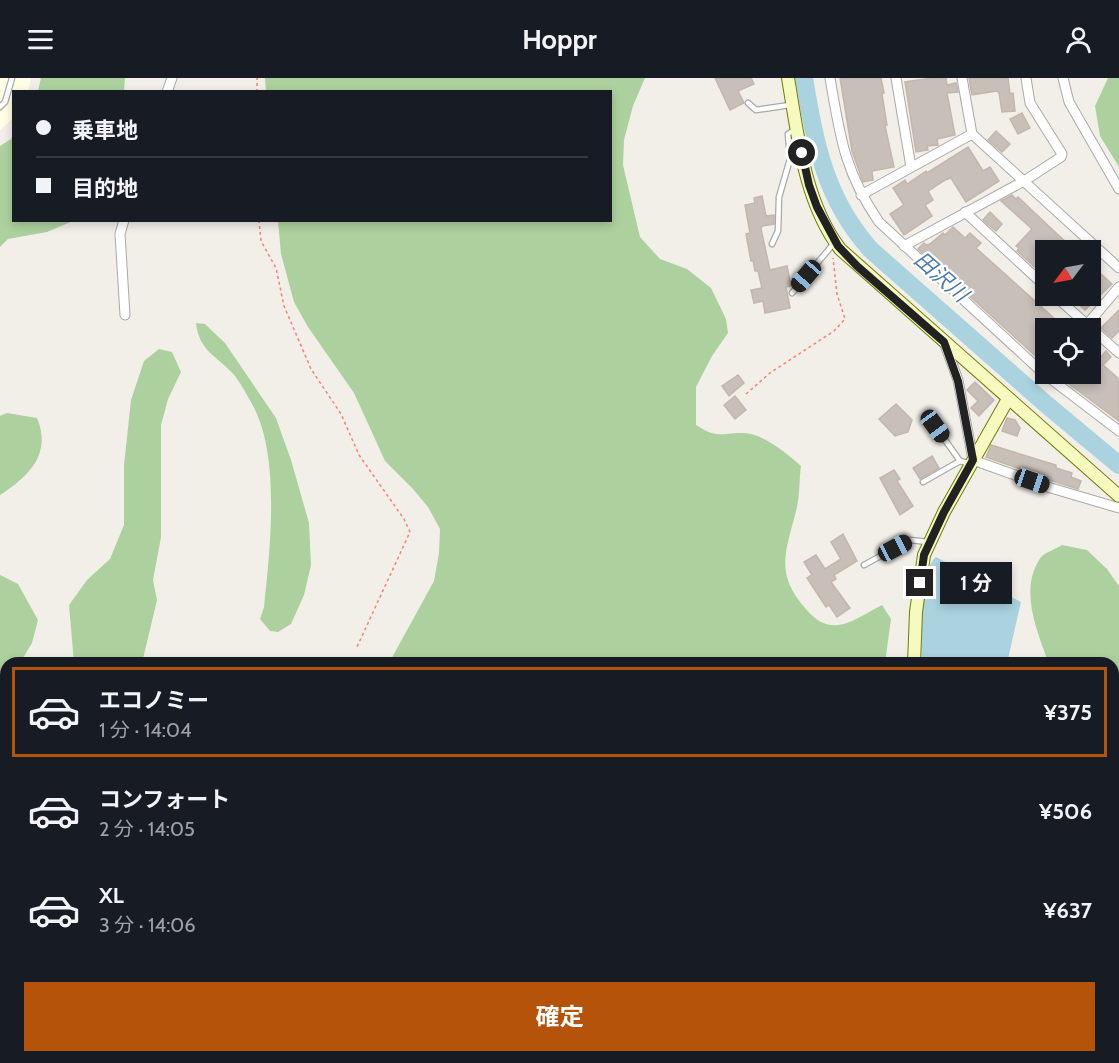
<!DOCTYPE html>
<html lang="ja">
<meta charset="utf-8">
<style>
:root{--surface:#171b24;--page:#20242c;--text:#f1f3f6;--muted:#9ea1a6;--line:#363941;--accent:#b45309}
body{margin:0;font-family:Cabin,"Noto Sans JP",sans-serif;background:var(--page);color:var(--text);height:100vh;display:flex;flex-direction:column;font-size:22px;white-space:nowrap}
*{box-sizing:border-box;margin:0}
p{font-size:20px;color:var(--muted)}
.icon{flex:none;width:33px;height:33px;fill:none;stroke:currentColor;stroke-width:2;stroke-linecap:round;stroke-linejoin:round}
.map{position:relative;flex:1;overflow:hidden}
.panel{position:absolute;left:0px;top:579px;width:1119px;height:406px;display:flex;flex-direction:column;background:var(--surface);border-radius:18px 18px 0 0;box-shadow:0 3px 9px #0003}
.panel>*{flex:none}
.top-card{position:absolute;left:12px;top:12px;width:600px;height:132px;border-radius:0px;box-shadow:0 3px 9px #0003;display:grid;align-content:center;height:132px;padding:0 24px;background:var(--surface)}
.needle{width:39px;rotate:238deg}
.buttons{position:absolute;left:1035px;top:162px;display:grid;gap:12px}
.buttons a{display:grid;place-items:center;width:66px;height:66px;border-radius:0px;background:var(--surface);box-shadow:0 3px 9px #0003;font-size:30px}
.end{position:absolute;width:27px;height:27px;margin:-14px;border:8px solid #222;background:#fff;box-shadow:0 0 0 3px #fff}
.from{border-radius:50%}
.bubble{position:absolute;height:42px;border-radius:0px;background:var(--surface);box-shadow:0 3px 9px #0003;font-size:20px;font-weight:700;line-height:42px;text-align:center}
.car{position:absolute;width:18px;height:36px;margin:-18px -9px;border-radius:8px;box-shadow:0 0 4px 2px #0007;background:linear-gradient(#222 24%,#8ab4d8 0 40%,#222 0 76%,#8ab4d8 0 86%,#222 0)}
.top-card b{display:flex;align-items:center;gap:21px;height:57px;font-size:22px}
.top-card b+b{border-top:2px solid var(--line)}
.top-card i{width:15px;height:15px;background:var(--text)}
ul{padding:10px 0 0;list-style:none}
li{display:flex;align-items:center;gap:18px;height:90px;margin:0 12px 9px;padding:0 12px;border:3px solid transparent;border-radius:0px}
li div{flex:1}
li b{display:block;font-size:22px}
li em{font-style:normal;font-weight:700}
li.selected{border-color:var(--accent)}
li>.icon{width:54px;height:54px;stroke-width:1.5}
.cta{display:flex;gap:12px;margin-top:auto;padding:12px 24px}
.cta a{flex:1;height:69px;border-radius:0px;background:var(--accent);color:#fff;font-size:24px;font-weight:700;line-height:69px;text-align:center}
header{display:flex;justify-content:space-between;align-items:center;height:78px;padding:0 24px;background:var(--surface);font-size:27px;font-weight:700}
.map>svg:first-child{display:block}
</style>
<header><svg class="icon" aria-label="menu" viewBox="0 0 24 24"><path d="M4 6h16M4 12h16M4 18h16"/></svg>Hoppr<svg class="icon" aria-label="person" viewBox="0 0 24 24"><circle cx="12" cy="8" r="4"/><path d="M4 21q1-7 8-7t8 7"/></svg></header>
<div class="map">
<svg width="1119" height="985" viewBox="0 0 1119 985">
<rect width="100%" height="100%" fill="#f2efe9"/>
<!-- residential -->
<g fill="#e0dfdf">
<path d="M1119,865V985H965L970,980H1113V867Z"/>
<path d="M729,980H898L915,985H728Z"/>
</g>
<!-- education -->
<path fill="#ffffe5" d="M0,0H31L28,13L14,14L13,40L0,52Z"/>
<!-- forest -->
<g fill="#add19e">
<path d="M41,0H125L124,13H38Z"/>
<path d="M265,0H645L633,28L624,62L623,87L640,159L660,181L687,191L711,210L726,241L728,255L712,278L696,309V347C719,362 720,354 745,355C765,357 786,375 801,388C799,403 800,419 796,433C786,474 774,495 806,531C832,562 853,542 882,527L891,541L885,585H389L434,503L439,475L440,451L428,429L413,411L385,383L354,315L308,249L294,224L281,176L278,143L610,142V14H266Z"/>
<path d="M1108,0H1119V89L1100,58L1095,28Z"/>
<path d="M13,56L14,142L73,143L47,154L8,161L0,169V68L11,61Z"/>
<path d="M196,245L205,246L225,265L276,340L291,382L309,445L311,487L304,517L291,546L278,554L270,553L260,541L264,529C270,472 281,377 252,326C247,317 241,306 235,298C218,278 199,274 196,245Z"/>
<path d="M159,271L172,274L181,294L168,321L161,347V459L153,502L157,522L142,585H74L69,527L87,502L110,481L124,447V387L131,322L144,283Z"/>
<path d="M7,335L37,340C52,376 29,398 0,417V338Z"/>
<path d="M1062,467L1087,472L1107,491L1119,508V743H1113V585H1046L1047,581C1036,550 1019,510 1041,479C1046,474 1056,471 1062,467Z"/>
<path d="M0,497L18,506L38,542L32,565L20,585H6V607L0,614Z"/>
<path d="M0,728L6,729V834L0,830Z"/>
<path d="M437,980H714L711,985H434Z"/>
</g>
<!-- water -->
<path fill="#aad3df" d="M936,479L1021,524L1007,585H922C921,563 918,493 936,479Z"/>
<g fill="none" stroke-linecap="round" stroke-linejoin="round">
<!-- river -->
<path stroke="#aad3df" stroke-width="18" d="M804,0C815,65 825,121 871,172L1047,327L1119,387"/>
</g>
<!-- building -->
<g fill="#c7bfb8" stroke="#c4b6ab" stroke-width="1.5">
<path d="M715,0H751L754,6L738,13L744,25L730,32Z"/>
<path d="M840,0H881L884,15L882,16L887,47L885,48L894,89L872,93L873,102L863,104L852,73Z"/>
<path d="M932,0H946L947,7L956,5L958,14L947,15L955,57L937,61L938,67L927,68L928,72L916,74L905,4Z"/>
<path d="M969,0H1008L1010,16L1013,15L1015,33L1002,34L999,15L997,13L972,17Z"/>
<path d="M1022,35L1030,50L1018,56L1010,41Z"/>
<path d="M996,53L1010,66L1002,74L988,62Z"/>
<path d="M968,69L983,93L990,89L999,103L966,124L951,100L945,102L928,113L933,122L925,127L932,138L904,157L890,136L904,127L893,110L905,102L907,106L926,93L927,95Z"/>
<path d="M1012,117L1016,121L1018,119L1074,172H1046V199L1017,173L1019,170L1016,168L1032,151L1001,123Z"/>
<path d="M762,118L766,138L774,137V146L762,148L761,151L770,192L787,188L791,208L786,209L790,230L765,235L763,223L754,225L751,212L762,210L758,193H755L753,182L751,183L746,156L750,155L745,127L755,125L754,120Z"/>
<path d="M990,134L1002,146L996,153L983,142Z"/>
<path d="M953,149L965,160L970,155L981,165L976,170L1065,250H1046V279L1041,283L918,171L924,165L927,167L930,166L943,155L945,157Z"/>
<path d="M1090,186L1112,206L1085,232L1070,218H1090Z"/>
<path d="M1119,232V253L1112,260L1101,250Z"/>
<path d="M1090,271L1100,280L1106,273L1111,279L1103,287L1119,301V343L1061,300L1065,296H1075L1082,302L1090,296Z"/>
<path d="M738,297L744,305L729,318L722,308Z"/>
<path d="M975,304L994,322L979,338L971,330L978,323L967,312Z"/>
<path d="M735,318L746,332L735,341L724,327Z"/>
<path d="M896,326L912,342L908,354L895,358L879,341Z"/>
<path d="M1007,340L1015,342L1020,350L1017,358L1002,353Z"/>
<path d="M991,367L1056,387V390L1072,395L1071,399L1081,403L1078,411L1037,398L1039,394L1020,388V391L986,379Z"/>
<path d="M932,378L939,390L920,401L913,390Z"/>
<path d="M894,392L900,401L897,403L913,428L900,437L880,400Z"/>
<path d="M843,456L857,483L834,497L836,501L831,504L850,530L837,539L829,527L826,529L807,500L812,497L804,484L816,477L825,491L841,481L831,464Z"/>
</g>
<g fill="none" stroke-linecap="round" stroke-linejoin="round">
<defs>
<g id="lane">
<path d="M748,25L756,32L790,27"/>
<path d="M0,29L5,24L12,0"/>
<path d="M772,166L778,153L779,119L790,81L788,56L794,52"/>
<path d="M792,215L835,164"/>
<path d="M935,348L960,383"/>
<path d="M923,404L960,383L971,386"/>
<path d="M864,487L910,462L928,464"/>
</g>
<g id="street">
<path d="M830,0C840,58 844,93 879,144L1043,295L1119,353"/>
<path d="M896,0L911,89"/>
<path d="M962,0L972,56L1119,190"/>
<path d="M1063,0L1069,24L1119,111"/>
<path d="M167,14L172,0"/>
<path d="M861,117L972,56"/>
<path d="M965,134L1046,209"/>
<path d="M124,142L120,156L125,237"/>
<path d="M904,168L1024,103L1061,79L1062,76L1030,25L1026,0"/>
<path d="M1055,218L1119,275"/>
<path d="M1084,250L1119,209"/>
<path d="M944,264L958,302L973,382L1051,410L1119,430"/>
<path d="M1113,877L1119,875"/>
<path d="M1113,952L1119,967"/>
<path d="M886,980L898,985"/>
<path d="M1063,980L1066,985"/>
<path d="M212,985L213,980"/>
<path d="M729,985L730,980"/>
<path d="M857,985L859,980"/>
<path d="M1002,985L1017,980"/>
</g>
<g id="secondary">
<path d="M788,0C798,58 804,123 840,171L1119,418"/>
<path d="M914,585L916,534L924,477L944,434L1008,321"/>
<path d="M914,985V980"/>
</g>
</defs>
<!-- lane casing -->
<use href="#lane" stroke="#a9a9a9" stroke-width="7"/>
<!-- street casing -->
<use href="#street" stroke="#a9a9a9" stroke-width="11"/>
<!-- secondary casing -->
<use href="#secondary" stroke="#707d05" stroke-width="14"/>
<!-- path -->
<g stroke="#fa8072" stroke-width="1.5" stroke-dasharray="3 3" stroke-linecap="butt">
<path d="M257,14V0"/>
<path d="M259,142L261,163L276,190L284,228L311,291L341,336L359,377L404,441L410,454L357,569"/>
<path d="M746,316L770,295L834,253L845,241L837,216L833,180"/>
</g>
<!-- lane -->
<use href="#lane" stroke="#fff" stroke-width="4.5"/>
<!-- street -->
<use href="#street" stroke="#fff" stroke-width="9"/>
<!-- secondary -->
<use href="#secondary" stroke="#f7fabf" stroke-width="12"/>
</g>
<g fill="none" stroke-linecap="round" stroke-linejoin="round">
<!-- route -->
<path stroke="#222" stroke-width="8" d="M802,75L809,107L817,129L838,168L857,188L944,264L958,303L973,382L944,434L924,477L920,505"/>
</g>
<g text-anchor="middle" stroke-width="4.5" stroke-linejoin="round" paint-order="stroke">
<!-- water labels -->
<g font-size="21" font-style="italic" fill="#4a7aab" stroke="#fff">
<text transform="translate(941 199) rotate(41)" y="7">田沢川</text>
</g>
</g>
</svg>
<div class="buttons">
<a><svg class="needle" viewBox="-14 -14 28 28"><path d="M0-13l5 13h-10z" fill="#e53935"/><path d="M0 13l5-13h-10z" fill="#9ea1a6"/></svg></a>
<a><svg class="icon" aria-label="locate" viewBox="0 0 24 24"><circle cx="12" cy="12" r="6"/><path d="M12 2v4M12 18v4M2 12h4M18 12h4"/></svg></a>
</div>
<i class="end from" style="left:802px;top:75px"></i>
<i class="end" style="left:920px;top:505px"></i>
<div class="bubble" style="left:940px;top:484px;width:72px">1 分</div>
<i class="car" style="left:806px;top:198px;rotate:221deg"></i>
<i class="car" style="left:935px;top:348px;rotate:144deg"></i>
<i class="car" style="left:1032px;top:403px;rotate:109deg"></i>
<i class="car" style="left:895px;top:470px;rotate:62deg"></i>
<div class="top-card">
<b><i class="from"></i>乗車地</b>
<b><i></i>目的地</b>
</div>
<section class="panel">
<ul>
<li class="selected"><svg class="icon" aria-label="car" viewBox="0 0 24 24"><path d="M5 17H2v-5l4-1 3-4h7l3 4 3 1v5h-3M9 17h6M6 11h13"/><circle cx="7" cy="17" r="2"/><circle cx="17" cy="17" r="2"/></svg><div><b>エコノミー</b><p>1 分 · 14:04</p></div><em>¥375</em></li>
<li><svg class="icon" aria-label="car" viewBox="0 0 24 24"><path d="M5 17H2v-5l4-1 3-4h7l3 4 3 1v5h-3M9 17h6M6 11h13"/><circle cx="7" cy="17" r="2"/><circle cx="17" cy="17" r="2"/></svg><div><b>コンフォート</b><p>2 分 · 14:05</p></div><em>¥506</em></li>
<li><svg class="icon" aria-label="car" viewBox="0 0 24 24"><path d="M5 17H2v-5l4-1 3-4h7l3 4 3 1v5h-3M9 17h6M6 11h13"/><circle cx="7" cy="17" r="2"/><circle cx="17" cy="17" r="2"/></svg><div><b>XL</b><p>3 分 · 14:06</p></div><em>¥637</em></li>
</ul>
<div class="cta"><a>確定</a></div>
</section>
</div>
